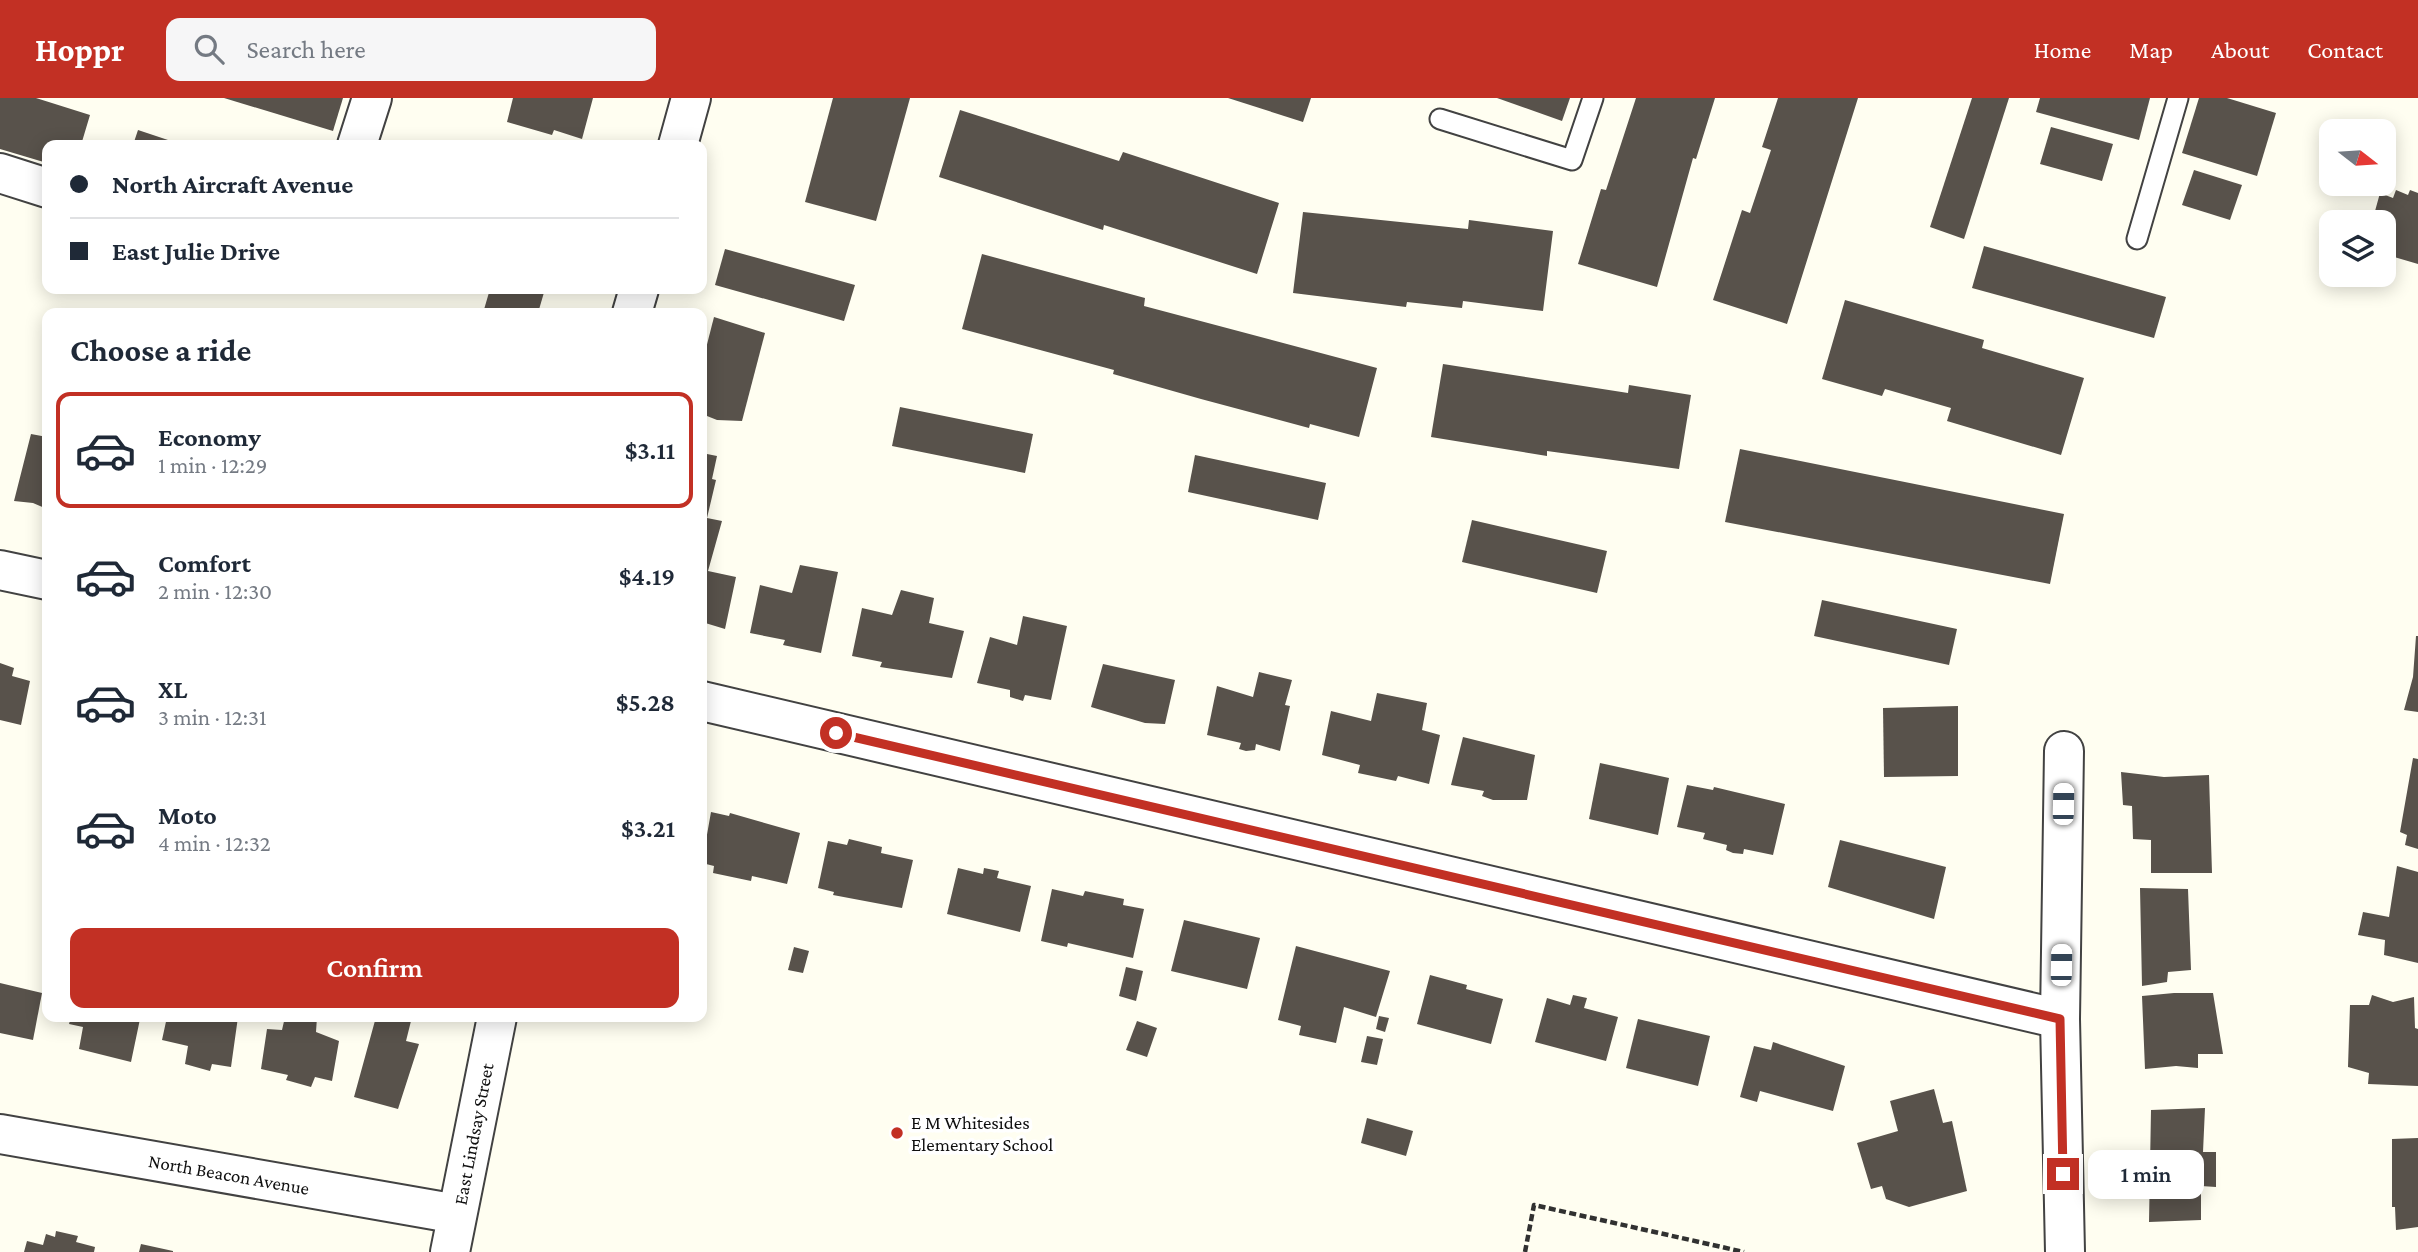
<!DOCTYPE html>
<meta charset="utf-8">
<style>
:root{--surface:#fff;--page:#f6f6f7;--text:#1f2937;--muted:#747a83;--line:#e0e1e3;--accent:#c23024}
body{margin:0;font-family:"Crimson Pro",serif;background:var(--page);color:var(--text);height:100vh;display:flex;flex-direction:column;font-size:26px;white-space:nowrap}
*{box-sizing:border-box;margin:0}
p{font-size:23px;color:var(--muted)}
.icon{flex:none;width:38px;height:38px;fill:none;stroke:currentColor;stroke-width:2;stroke-linecap:round;stroke-linejoin:round}
.map{position:relative;flex:1;overflow:hidden}
.drawer{position:absolute;left:42px;top:210px;width:665px;height:714px;display:flex;flex-direction:column;background:var(--surface);border-radius:14px;box-shadow:0 4px 18px #0003}
.drawer>*{flex:none}
.banner{position:absolute;left:42px;top:42px;width:665px;height:154px;border-radius:14px;box-shadow:0 4px 18px #0003;display:grid;align-content:center;height:154px;padding:0 28px;background:var(--surface)}
.needle{width:46px;rotate:107deg}
.buttons{position:absolute;left:2319px;top:21px;display:grid;gap:14px}
.buttons a{display:grid;place-items:center;width:77px;height:77px;border-radius:14px;background:var(--surface);box-shadow:0 4px 18px #0003;font-size:35px}
.end{position:absolute;width:32px;height:32px;margin:-16px;border:9px solid #c23024;background:#fff;box-shadow:0 0 0 4px #fff}
.from{border-radius:50%}
.bubble{position:absolute;height:49px;border-radius:14px;background:var(--surface);box-shadow:0 4px 18px #0003;font-size:23px;font-weight:600;line-height:49px;text-align:center}
.car{position:absolute;width:21px;height:42px;margin:-21px -10px;border-radius:9px;box-shadow:0 0 5px 2px #0007;background:linear-gradient(#fff 24%,#345 0 40%,#fff 0 76%,#345 0 86%,#fff 0)}
.banner b{display:flex;align-items:center;gap:24px;height:66px;font-size:26px}
.banner b+b{border-top:2px solid var(--line)}
.banner i{width:18px;height:18px;background:var(--text)}
ul{padding:0;list-style:none}
li{display:flex;align-items:center;gap:21px;height:116px;margin:0 14px 10px;padding:0 14px;border:4px solid transparent;border-radius:14px}
li div{flex:1}
li b{display:block;font-size:26px}
li em{font-style:normal;font-weight:600}
li.current{border-color:var(--accent)}
li>.icon{width:63px;height:63px;stroke-width:1.5}
h2{padding:0 28px;font-size:32px;line-height:84px}
.button{display:flex;gap:14px;margin-top:auto;padding:14px 28px}
.button a{flex:1;height:80px;border-radius:14px;background:var(--accent);color:#fff;font-size:28px;font-weight:600;line-height:80px;text-align:center}
header{display:flex;align-items:center;gap:42px;box-sizing:border-box;height:98px;padding:0 35px;background:var(--accent);color:#fff}
header strong{font-size:33px}
nav{display:flex;gap:38px;margin-inline-start:auto;font-size:24px}
.search{width:490px;height:63px;background:var(--page);display:flex;align-items:center;gap:18px;box-sizing:border-box;padding:0 24px;border-radius:14px;color:var(--muted);font-size:26px}
.map>svg:first-child{display:block}
</style>
<header>
<strong>Hoppr</strong>
<div class="search"><svg class="icon" aria-label="search" viewBox="0 0 24 24"><circle cx="10" cy="10" r="6"/><path d="M15 15l6 6"/></svg>Search here</div>
<nav><a>Home</a><a>Map</a><a>About</a><a>Contact</a></nav>
</header>
<div class="map">
<svg width="2418" height="1154" viewBox="0 0 2418 1154">
<rect width="100%" height="100%" fill="#fffef1"/>
<!-- building -->
<g fill="#58524b">
<path d="M0,0H36L90,17L81,47H47V65L0,51Z"/>
<path d="M224,0H343L333,33Z"/>
<path d="M513,0H593L582,41L554,32L552,37L507,24Z"/>
<path d="M833,0H910L876,123L805,104Z"/>
<path d="M1228,0H1311L1303,24Z"/>
<path d="M1497,0H1570L1562,23Z"/>
<path d="M1636,0H1715L1696,61L1693,60L1657,189L1578,166L1601,91L1606,92Z"/>
<path d="M1778,0H1858L1787,226L1713,202L1742,112L1750,115L1771,52L1762,49Z"/>
<path d="M1972,0H2009L1964,141L1930,129Z"/>
<path d="M2040,0H2150L2139,42L2036,14Z"/>
<path d="M2199,0H2227L2276,15L2257,78L2182,55Z"/>
<path d="M960,12L1119,63L1123,54L1279,105L1257,176L1104,127L1103,132L939,79Z"/>
<path d="M2051,29L2113,46L2102,83L2040,66Z"/>
<path d="M138,32L183,47H133Z"/>
<path d="M2194,72L2242,87L2230,122L2182,107Z"/>
<path d="M2396,92L2408,97L2410,92L2418,95V166L2384,156V124H2372L2380,95L2393,100Z"/>
<path d="M1303,114L1468,131L1469,122L1553,133L1543,213L1463,203L1462,210L1407,204L1406,209L1293,195Z"/>
<path d="M1984,148L2166,199L2154,240L1972,190Z"/>
<path d="M725,151L855,187L844,223L715,187Z"/>
<path d="M982,156L1145,200L1144,208L1377,270L1359,339L1310,326L1309,330L1201,301L1113,276L1114,272L962,231Z"/>
<path d="M490,191H545L538,215H483Z"/>
<path d="M1845,202L1984,242L1982,250L2084,280L2061,357L1947,323L1951,310L1885,291L1882,298L1822,281Z"/>
<path d="M714,219L765,235L742,323L717,322L702,316V266Z"/>
<path d="M1443,266L1628,295L1629,287L1691,297L1679,371L1547,353V358L1431,339Z"/>
<path d="M900,309L1033,336L1025,375L892,348Z"/>
<path d="M31,336L47,339V411L33,405L14,403Z"/>
<path d="M1740,351L2064,416L2050,486L1725,424Z"/>
<path d="M702,355L717,358L712,381L716,382L707,420L722,423L708,473L736,479L725,531L702,524Z"/>
<path d="M1195,357L1326,385L1318,422L1188,394Z"/>
<path d="M1472,422L1607,453L1597,495L1462,464Z"/>
<path d="M800,467L838,474L821,555L783,547L785,542L750,535L760,487L792,495Z"/>
<path d="M901,492L934,500L929,525L964,533L952,580L880,569L882,564L852,558L862,510L892,517Z"/>
<path d="M1822,502L1957,531L1949,567L1814,538Z"/>
<path d="M1023,518L1067,528L1051,602L1025,597L1023,603L1010,599V592L977,585L990,539L1017,547Z"/>
<path d="M2416,538H2418V614L2404,612L2413,579Z"/>
<path d="M0,565L14,570L12,578L30,583L21,627L0,622Z"/>
<path d="M1103,566L1175,582L1165,626L1145,625L1091,609Z"/>
<path d="M1259,574L1292,582L1285,607L1290,608L1280,653L1256,646L1255,652L1246,653L1239,651L1241,645L1207,637L1217,588L1253,599Z"/>
<path d="M1377,595L1427,605L1422,632L1440,637L1429,686L1398,678L1396,683L1358,675L1360,667L1322,657L1331,613L1371,623Z"/>
<path d="M1958,608V678L1884,679L1883,610Z"/>
<path d="M1463,639L1535,657L1527,702H1493L1482,698L1484,693L1451,687Z"/>
<path d="M2413,660L2418,661V751L2405,747L2407,737L2400,734Z"/>
<path d="M1600,665L1669,680L1658,737L1589,721Z"/>
<path d="M2121,674L2164,679L2209,677L2212,775H2151V742L2133,741L2132,708L2123,707Z"/>
<path d="M1687,687L1713,692L1714,689L1785,706L1773,757L1744,751L1743,756L1733,755L1726,752L1727,747L1703,741L1705,735L1677,729Z"/>
<path d="M711,714L729,718L730,715L800,735L787,786L752,778L751,783L713,775L714,768L702,765Z"/>
<path d="M849,741L882,749L881,755L913,762L902,810L833,797L834,794L818,790L828,743L847,747Z"/>
<path d="M1840,742L1946,769L1934,821L1828,789Z"/>
<path d="M2397,768L2418,774V865L2384,857L2385,842L2358,837L2363,814L2389,819Z"/>
<path d="M958,770L983,776L984,770L999,773L997,780L1031,788L1020,834L947,816Z"/>
<path d="M2140,790L2188,791L2191,872L2168,874L2167,884L2142,888Z"/>
<path d="M1052,791L1083,798L1085,793L1124,801L1123,807L1144,811L1133,860L1068,845L1067,849L1041,843Z"/>
<path d="M1184,822L1260,840L1247,891L1171,873Z"/>
<path d="M1296,848L1390,873L1376,919L1344,909L1336,945L1299,937L1301,928L1278,922Z"/>
<path d="M794,849L809,853L803,875L788,872Z"/>
<path d="M1126,869L1143,873L1136,903L1119,898Z"/>
<path d="M1430,877L1467,887L1466,891L1503,901L1491,946L1417,926Z"/>
<path d="M0,885L42,895L33,942L0,935Z"/>
<path d="M2174,895H2213L2223,956H2198V970L2176,968L2145,971L2142,898Z"/>
<path d="M1573,897L1587,900L1584,910L1618,919L1606,963L1535,944L1547,900L1570,907Z"/>
<path d="M2372,897L2393,904L2414,899L2415,930L2418,931V988L2368,986L2369,975L2348,969L2350,907H2369Z"/>
<path d="M1379,918L1389,920L1385,934L1376,931Z"/>
<path d="M71,919L140,921L131,964L79,951L83,929L69,926Z"/>
<path d="M167,919H238L231,969L212,966L210,973L185,966L188,948L162,942Z"/>
<path d="M285,919H317L316,934L339,943L332,983L315,979L311,989L286,982L288,977L261,971L267,931L282,932Z"/>
<path d="M376,919H412L406,943L419,946L398,1011L354,999Z"/>
<path d="M1638,921L1710,938L1698,988L1626,970Z"/>
<path d="M1137,923L1157,930L1147,959L1126,952Z"/>
<path d="M1367,938L1383,941L1377,967L1361,964Z"/>
<path d="M1773,944L1845,968L1833,1013L1760,993L1757,1004L1740,999L1754,948L1771,952Z"/>
<path d="M1934,991L1943,1025L1952,1023L1967,1093L1909,1109L1886,1101L1882,1088L1871,1091L1857,1045L1898,1033L1890,1003Z"/>
<path d="M2205,1010L2203,1054H2216V1089L2201,1088V1122L2149,1124L2151,1012Z"/>
<path d="M1367,1020L1413,1033L1406,1058L1361,1045Z"/>
<path d="M2418,1040V1129L2396,1132L2395,1109H2392V1041Z"/>
<path d="M56,1133L78,1138L76,1144L95,1149L94,1154H24L27,1143L43,1147L46,1136L55,1139Z"/>
<path d="M141,1146L173,1153V1154H139Z"/>
</g>
<g fill="none" stroke-linecap="round" stroke-linejoin="round">
<defs>
<g id="lane">
<path d="M1440,21L1572,62L1593,0"/>
<path d="M2137,141L2178,0"/>
</g>
<g id="street">
<path d="M357,47L372,0"/>
<path d="M678,47L691,0"/>
<path d="M0,75L47,90"/>
<path d="M632,215L639,191"/>
<path d="M0,472L47,482"/>
<path d="M702,603L2060,921"/>
<path d="M2064,653L2060,921L2065,1154"/>
<path d="M0,1036L457,1116"/>
<path d="M450,1154L497,919"/>
</g>
</defs>
<!-- lane casing -->
<use href="#lane" stroke="#424242" stroke-width="23"/>
<!-- street casing -->
<use href="#street" stroke="#424242" stroke-width="42"/>
<!-- path -->
<path stroke="#313131" stroke-width="4.5" stroke-dasharray="7 3.5" stroke-linecap="butt" d="M1525,1154L1534,1107L1744,1154"/>
<!-- lane -->
<use href="#lane" stroke="#fff" stroke-width="19"/>
<!-- street -->
<use href="#street" stroke="#fff" stroke-width="38"/>
</g>
<g fill="none" stroke-linecap="round" stroke-linejoin="round">
<!-- route -->
<path stroke="#c23024" stroke-width="9" d="M836,635L2060,921L2063,1076"/>
</g>
<!-- markers -->
<circle fill="#c23024" stroke="#fff" stroke-width="2.5" cx="897" cy="1035" r="7"/>
<g text-anchor="middle" stroke-width="7" stroke-linejoin="round" paint-order="stroke">
<!-- poi labels -->
<g font-size="19" fill="#0f0f0f" stroke="#fff" text-anchor="start">
<text x="911" y="1031">E M Whitesides<tspan x="911" dy="22">Elementary School</tspan></text>
</g>
<!-- street labels -->
<g font-size="19" fill="#0f0f0f" stroke="#fff">
<text transform="translate(473 1036) rotate(-79)" y="7">East Lindsay Street</text>
<text transform="translate(229 1076) rotate(10)" y="7">North Beacon Avenue</text>
</g>
</g>
</svg>
<div class="buttons">
<a><svg class="needle" viewBox="-14 -14 28 28"><path d="M0-13l5 13h-10z" fill="#e53935"/><path d="M0 13l5-13h-10z" fill="#747a83"/></svg></a>
<a><svg class="icon" aria-label="layers" viewBox="0 0 24 24"><path d="M12 4l9 5-9 5-9-5zM3 14l9 5 9-5"/></svg></a>
</div>
<i class="end from" style="left:836px;top:635px"></i>
<i class="end" style="left:2063px;top:1076px"></i>
<div class="bubble" style="left:2088px;top:1052px;width:116px">1 min</div>
<i class="car" style="left:2063px;top:706px;rotate:1deg"></i>
<i class="car" style="left:2061px;top:867px;rotate:1deg"></i>
<div class="banner">
<b><i class="from"></i>North Aircraft Avenue</b>
<b><i></i>East Julie Drive</b>
</div>
<section class="drawer">
<h2>Choose a ride</h2>
<ul>
<li class="current"><svg class="icon" aria-label="car" viewBox="0 0 24 24"><path d="M5 17H2v-5l4-1 3-4h7l3 4 3 1v5h-3M9 17h6M6 11h13"/><circle cx="7" cy="17" r="2"/><circle cx="17" cy="17" r="2"/></svg><div><b>Economy</b><p>1 min · 12:29</p></div><em>$3.11</em></li>
<li><svg class="icon" aria-label="car" viewBox="0 0 24 24"><path d="M5 17H2v-5l4-1 3-4h7l3 4 3 1v5h-3M9 17h6M6 11h13"/><circle cx="7" cy="17" r="2"/><circle cx="17" cy="17" r="2"/></svg><div><b>Comfort</b><p>2 min · 12:30</p></div><em>$4.19</em></li>
<li><svg class="icon" aria-label="car" viewBox="0 0 24 24"><path d="M5 17H2v-5l4-1 3-4h7l3 4 3 1v5h-3M9 17h6M6 11h13"/><circle cx="7" cy="17" r="2"/><circle cx="17" cy="17" r="2"/></svg><div><b>XL</b><p>3 min · 12:31</p></div><em>$5.28</em></li>
<li><svg class="icon" aria-label="car" viewBox="0 0 24 24"><path d="M5 17H2v-5l4-1 3-4h7l3 4 3 1v5h-3M9 17h6M6 11h13"/><circle cx="7" cy="17" r="2"/><circle cx="17" cy="17" r="2"/></svg><div><b>Moto</b><p>4 min · 12:32</p></div><em>$3.21</em></li>
</ul>
<div class="button"><a>Confirm</a></div>
</section>
</div>
